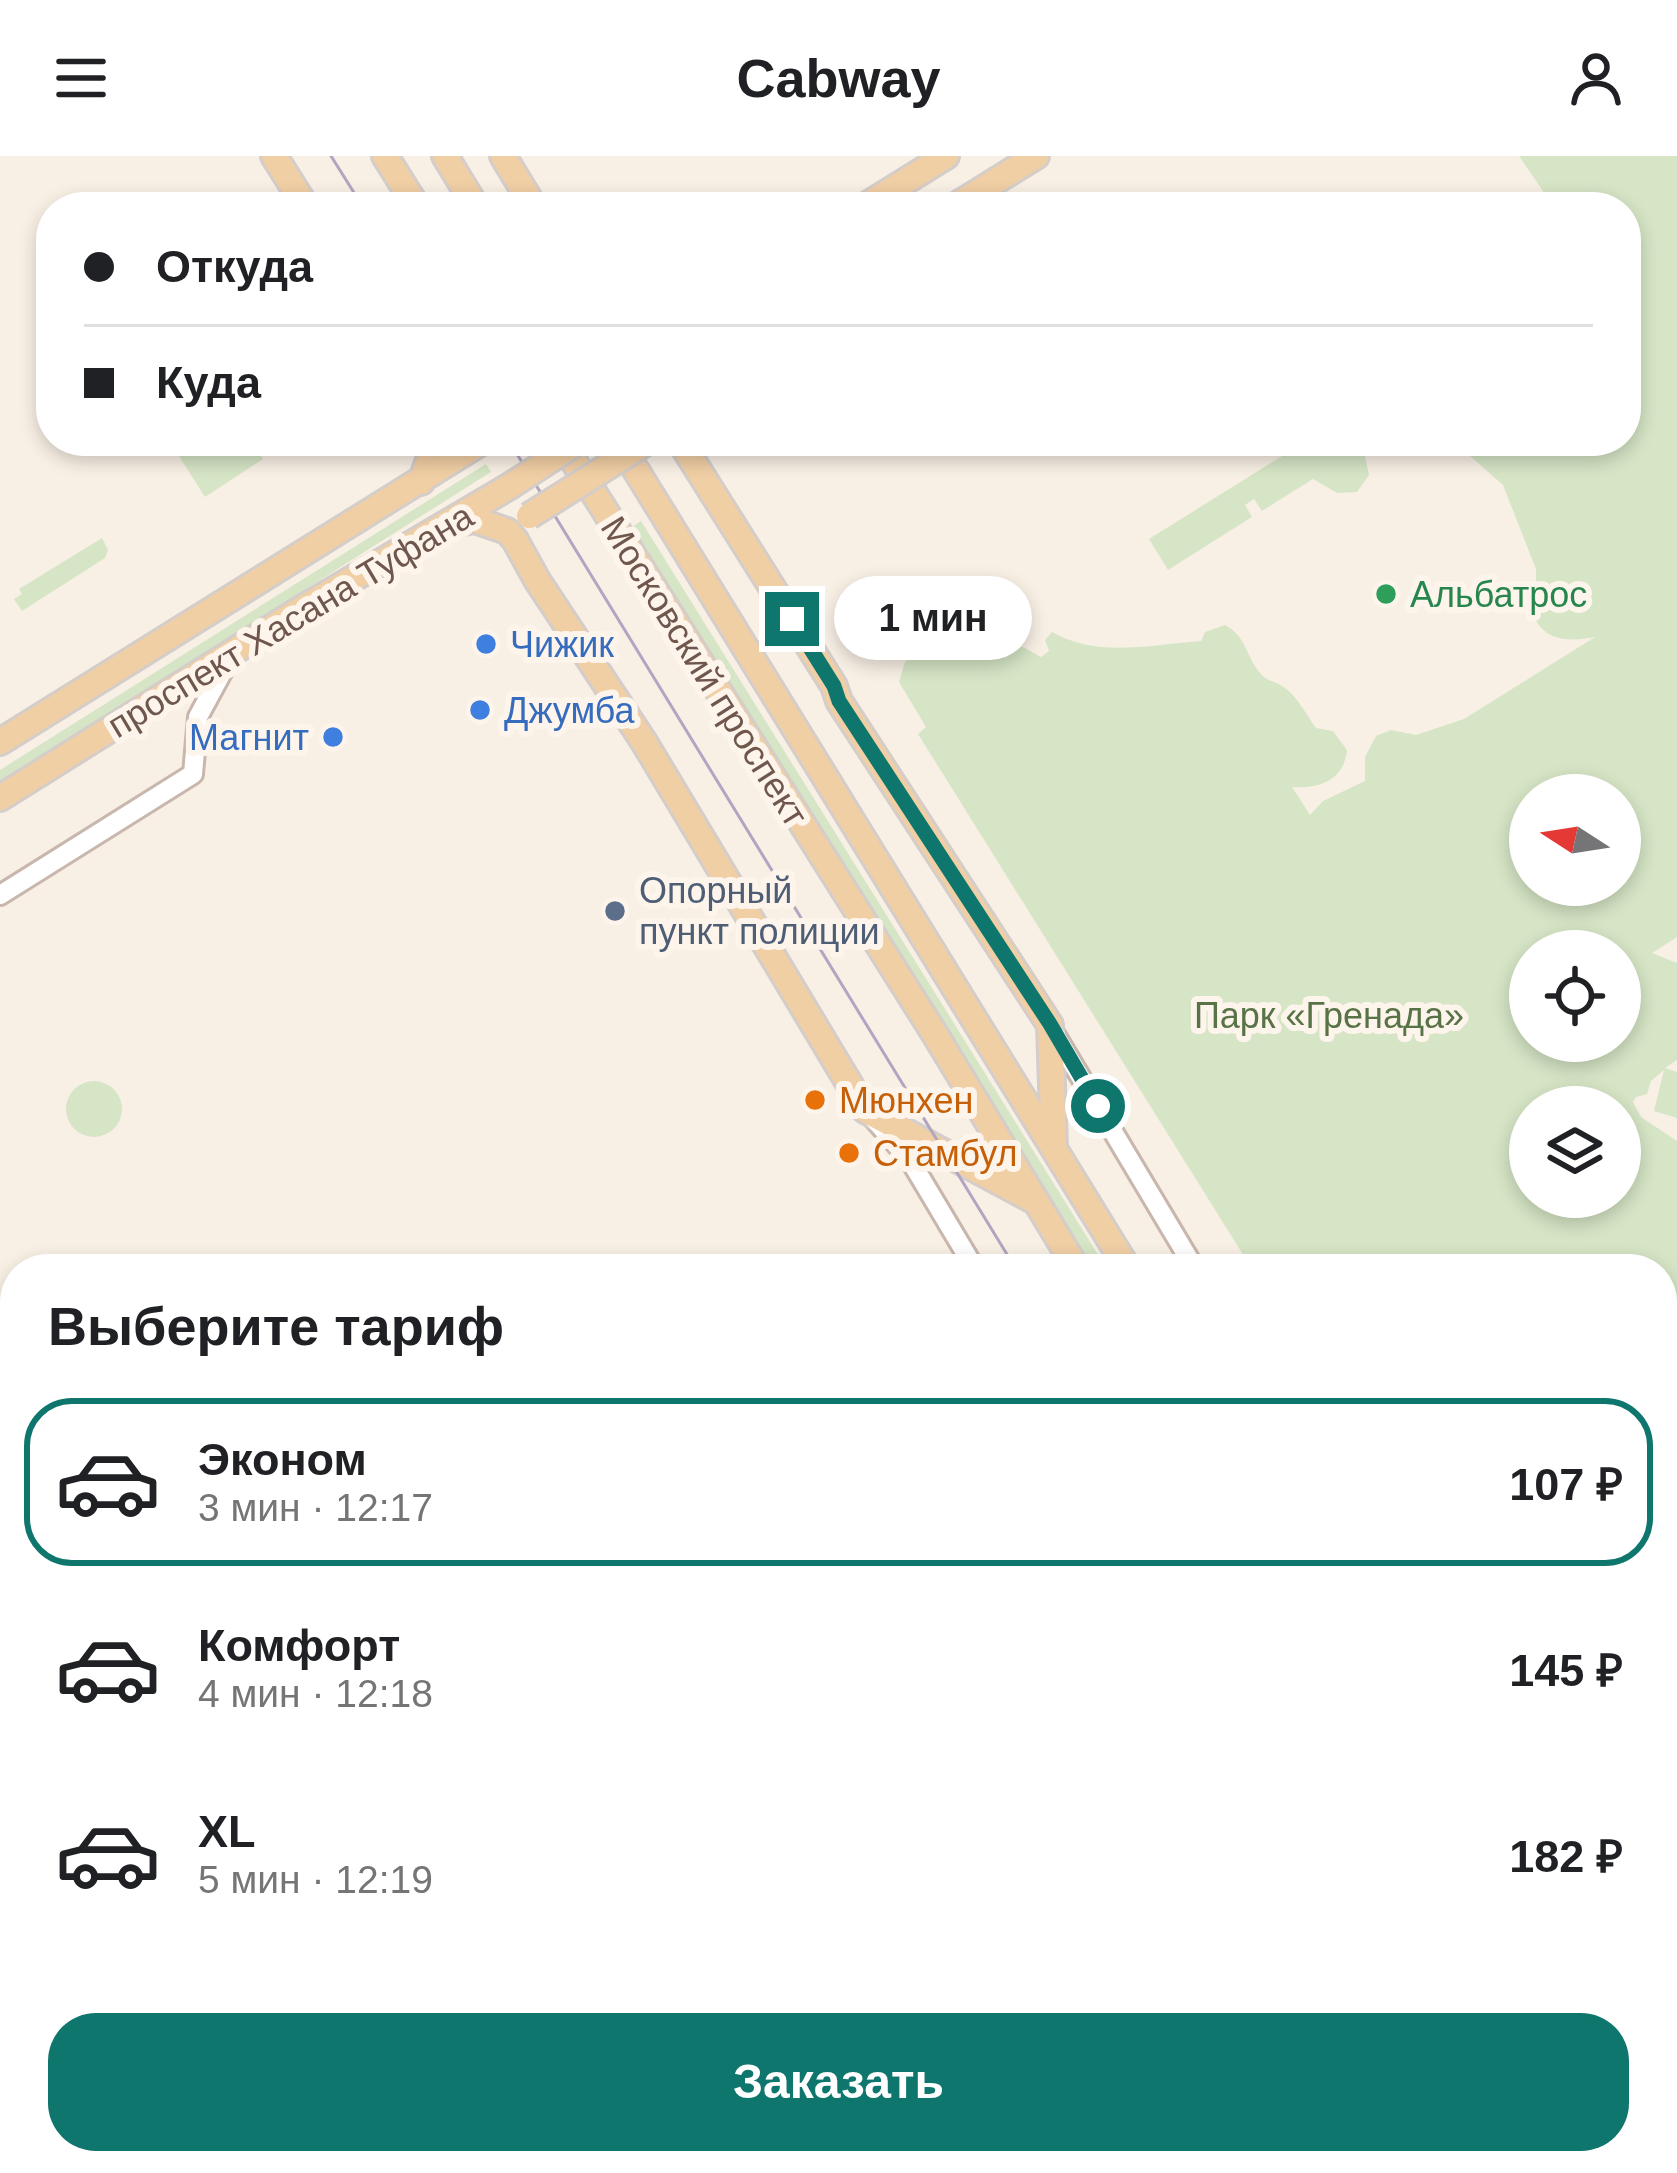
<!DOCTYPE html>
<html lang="ru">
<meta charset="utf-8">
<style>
:root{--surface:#fff;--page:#f2f2f2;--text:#202124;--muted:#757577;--line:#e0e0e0;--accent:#0f766e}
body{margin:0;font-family:Arial,sans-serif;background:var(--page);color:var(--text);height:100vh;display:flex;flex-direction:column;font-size:45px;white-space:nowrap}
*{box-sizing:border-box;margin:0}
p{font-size:39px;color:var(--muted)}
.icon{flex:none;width:66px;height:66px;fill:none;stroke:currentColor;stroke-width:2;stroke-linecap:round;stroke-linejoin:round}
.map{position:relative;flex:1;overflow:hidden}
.panel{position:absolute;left:0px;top:1098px;width:1677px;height:921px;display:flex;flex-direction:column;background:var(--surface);border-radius:48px 48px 0 0;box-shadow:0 6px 18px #0003}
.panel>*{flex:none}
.guide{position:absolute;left:36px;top:36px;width:1605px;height:264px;border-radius:48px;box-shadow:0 6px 18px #0003;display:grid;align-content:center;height:264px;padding:0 48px;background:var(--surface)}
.needle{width:78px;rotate:282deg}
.fabs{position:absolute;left:1509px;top:618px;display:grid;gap:24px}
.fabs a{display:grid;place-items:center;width:132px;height:132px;border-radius:50%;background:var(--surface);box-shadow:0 6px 18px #0003;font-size:60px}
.end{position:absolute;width:54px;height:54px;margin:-27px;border:15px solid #0f766e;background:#fff;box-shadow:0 0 0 6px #fff}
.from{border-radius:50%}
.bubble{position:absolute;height:84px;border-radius:42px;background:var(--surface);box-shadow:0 6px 18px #0003;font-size:39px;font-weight:700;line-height:84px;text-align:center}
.guide b{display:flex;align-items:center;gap:42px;height:114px;font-size:45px}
.guide b+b{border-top:3px solid var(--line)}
.guide i{width:30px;height:30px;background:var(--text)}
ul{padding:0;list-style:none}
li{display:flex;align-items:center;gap:36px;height:168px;margin:0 24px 18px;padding:0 24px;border:6px solid transparent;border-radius:48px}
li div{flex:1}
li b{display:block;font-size:45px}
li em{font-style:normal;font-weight:700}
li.on{border-color:var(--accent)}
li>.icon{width:108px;height:108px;stroke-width:1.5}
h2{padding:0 48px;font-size:54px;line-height:144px}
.action{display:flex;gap:24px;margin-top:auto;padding:24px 48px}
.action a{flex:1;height:138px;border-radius:48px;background:var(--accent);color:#fff;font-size:48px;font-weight:700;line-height:138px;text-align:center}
header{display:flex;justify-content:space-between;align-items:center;height:156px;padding:0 48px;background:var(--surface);font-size:54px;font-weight:700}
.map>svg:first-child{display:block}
</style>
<header><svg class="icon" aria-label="menu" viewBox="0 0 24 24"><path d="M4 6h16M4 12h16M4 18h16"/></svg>Cabway<svg class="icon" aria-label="person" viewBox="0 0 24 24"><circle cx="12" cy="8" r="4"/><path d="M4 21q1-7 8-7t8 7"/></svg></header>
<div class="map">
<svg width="1677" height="2017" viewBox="0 0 1677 2017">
<rect width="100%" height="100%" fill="#f9f0e5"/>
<!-- green -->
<g fill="#d5e5c5" fill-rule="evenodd">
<path d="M1519,0H1677V781L1652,797L1677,807V904L1665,912L1677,916V962L1654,955L1664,914L1651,925L1647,938L1636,941L1633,946L1641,961L1677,985V1796L1662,1771V1113H1252L918,578L926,571L899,526L905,506L976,459L994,452L1014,465L1013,477L1006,488L1023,491L1041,501L1049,495L1045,484L1052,476C1098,502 1147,489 1201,485L1205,476L1225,469C1246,480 1246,500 1260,517C1267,526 1276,525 1285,532C1297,540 1307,560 1316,572L1333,575L1347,594C1344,625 1318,633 1292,631L1310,659L1323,645L1365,625V601L1376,580L1391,574L1416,579L1464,563L1595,481C1559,488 1535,482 1527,439L1536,428V413L1503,329L1453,285H1626V51H1554ZM1530,639H1620V729H1530ZM1530,795H1620V885H1530ZM1530,951H1620V1041H1530Z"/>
<path d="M177,285H251L263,303L205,341L177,297Z"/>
<path d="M1306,285H1374L1363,292L1369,319L1357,336L1337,337L1313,323L1262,355L1254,343L1245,349L1252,361L1168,414L1149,383Z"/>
<path d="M486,308L491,316L0,626V614Z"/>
<path d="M641,365L1107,1113H1088L632,371Z"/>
<path d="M102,382L108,394L105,402L22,455L14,443L22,438L19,433Z"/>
<circle cx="94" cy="953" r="28"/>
</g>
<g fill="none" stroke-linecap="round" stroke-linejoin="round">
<defs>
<g id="minor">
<path d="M0,739L193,618L198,561L232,498"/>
<path d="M1050,870L1195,1113"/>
<path d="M873,962L910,1004L975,1113"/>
<path d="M0,1444L15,1457"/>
<path d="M1662,1871L1677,1895"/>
<path d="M381,2004L389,2017"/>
<path d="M1526,2004L1534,2017"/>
<path d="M1134,2017L1155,2004"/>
<path d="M1199,2017L1220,2004"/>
</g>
<g id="major">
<path d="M274,0L306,51"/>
<path d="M385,0L417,51"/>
<path d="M445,0L476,51"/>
<path d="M503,0L534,51"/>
<path d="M864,51L946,0"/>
<path d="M954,51L1036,0"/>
<path d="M561,285L936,880L1077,1113"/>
<path d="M618,285L1128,1113"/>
<path d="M680,285L834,530L839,545L1050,869L1054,992"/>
<path d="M421,326L436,285"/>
<path d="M445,369L475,364L507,375L515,384L537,424L644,586L865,954L1031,1043"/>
<path d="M0,586L483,285"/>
<path d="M0,642L303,452L510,330"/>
<path d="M1662,1967L1677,1988"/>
<path d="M1630,2004L1638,2017"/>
</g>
</defs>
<!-- minor casing -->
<use href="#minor" stroke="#c9b7ad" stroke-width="24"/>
<!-- major casing -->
<use href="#major" stroke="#d4cdca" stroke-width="30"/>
<!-- minor -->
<use href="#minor" stroke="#fff" stroke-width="18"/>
<!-- major -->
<use href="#major" stroke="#f1cfa5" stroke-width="24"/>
<!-- tram -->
<g stroke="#b2a5c2" stroke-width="3">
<path d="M331,0L363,51"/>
<path d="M509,285L1016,1113"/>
<path d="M1575,2004L1583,2017"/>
</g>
<defs>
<g id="major-bridge">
<path d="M510,330L579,285"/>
<path d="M529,360L648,285"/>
</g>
</defs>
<!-- major-bridge casing -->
<use href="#major-bridge" stroke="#d4cdca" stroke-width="30" stroke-linecap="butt"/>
<!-- major-bridge -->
<use href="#major-bridge" stroke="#f1cfa5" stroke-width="24"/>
</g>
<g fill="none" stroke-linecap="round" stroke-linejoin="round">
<!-- route -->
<path stroke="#0f766e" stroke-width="15" d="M792,463L834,530L839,545L1050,868L1098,950"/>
</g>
<!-- markers -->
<circle fill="#2e9e5b" stroke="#fdf4eb" stroke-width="4.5" cx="1386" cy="438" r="12"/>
<g fill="#3f7fe0" stroke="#fdf4eb" stroke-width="4.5">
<circle cx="486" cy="488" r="12"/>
<circle cx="480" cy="554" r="12"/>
<circle cx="333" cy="581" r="12"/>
</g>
<circle fill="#5c6f8a" stroke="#fdf4eb" stroke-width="4.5" cx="615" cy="755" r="12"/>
<g fill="#e8710a" stroke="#fdf4eb" stroke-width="4.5">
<circle cx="815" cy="944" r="12"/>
<circle cx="849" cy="997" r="12"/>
</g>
<g text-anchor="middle" stroke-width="12" stroke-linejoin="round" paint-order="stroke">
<!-- leisure labels -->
<g font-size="36" fill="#27864d" stroke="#fdf4eb" text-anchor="start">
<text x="1410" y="451">Альбатрос</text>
</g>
<!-- street labels -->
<g font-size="36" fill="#6f574d" stroke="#fdf4eb">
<text transform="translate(290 464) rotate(-31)" y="13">проспект Хасана Туфана</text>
<text transform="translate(705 515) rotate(58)" y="13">Московский проспект</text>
</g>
<!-- shop labels -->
<g font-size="36" fill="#366cbe" stroke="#fdf4eb" text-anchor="start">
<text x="510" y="501">Чижик</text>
<text x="504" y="567">Джумба</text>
<text x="309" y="594" text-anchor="end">Магнит</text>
</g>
<!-- service labels -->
<g font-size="36" fill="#4e5e75" stroke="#fdf4eb" text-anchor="start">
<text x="639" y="747">Опорный<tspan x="639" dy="41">пункт полиции</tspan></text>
</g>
<!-- park labels -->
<g font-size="36" fill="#587447" stroke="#fdf4eb">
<text x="1329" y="872">Парк «Гренада»</text>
</g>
<!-- food labels -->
<g font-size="36" fill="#c56008" stroke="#fdf4eb" text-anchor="start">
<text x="839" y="957">Мюнхен</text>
<text x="873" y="1010">Стамбул</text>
</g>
</g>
</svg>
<div class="fabs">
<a><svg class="needle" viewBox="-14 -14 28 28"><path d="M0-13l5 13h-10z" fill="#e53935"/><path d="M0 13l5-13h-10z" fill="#757577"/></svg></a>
<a><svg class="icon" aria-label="locate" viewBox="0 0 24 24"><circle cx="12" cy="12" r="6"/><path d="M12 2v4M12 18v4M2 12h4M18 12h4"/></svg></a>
<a><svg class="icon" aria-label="layers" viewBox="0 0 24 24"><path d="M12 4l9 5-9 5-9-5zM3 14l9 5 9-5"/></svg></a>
</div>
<i class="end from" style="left:1098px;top:950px"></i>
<i class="end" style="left:792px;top:463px"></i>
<div class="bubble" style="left:834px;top:420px;width:198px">1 мин</div>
<div class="guide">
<b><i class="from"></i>Откуда</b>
<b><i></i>Куда</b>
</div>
<section class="panel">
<h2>Выберите тариф</h2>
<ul>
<li class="on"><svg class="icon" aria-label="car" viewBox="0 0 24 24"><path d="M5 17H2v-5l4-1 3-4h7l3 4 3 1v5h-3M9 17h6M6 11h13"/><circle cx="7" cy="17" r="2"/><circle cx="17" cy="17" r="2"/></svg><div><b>Эконом</b><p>3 мин · 12:17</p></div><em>107 ₽</em></li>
<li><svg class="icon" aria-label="car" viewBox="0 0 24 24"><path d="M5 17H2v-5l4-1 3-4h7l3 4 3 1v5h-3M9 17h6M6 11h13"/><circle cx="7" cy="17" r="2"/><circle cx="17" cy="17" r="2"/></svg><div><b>Комфорт</b><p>4 мин · 12:18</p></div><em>145 ₽</em></li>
<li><svg class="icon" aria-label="car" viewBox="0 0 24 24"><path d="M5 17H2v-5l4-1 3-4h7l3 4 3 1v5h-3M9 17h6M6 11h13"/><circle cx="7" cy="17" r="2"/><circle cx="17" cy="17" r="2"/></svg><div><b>XL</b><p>5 мин · 12:19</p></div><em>182 ₽</em></li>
</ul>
<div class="action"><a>Заказать</a></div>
</section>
</div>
